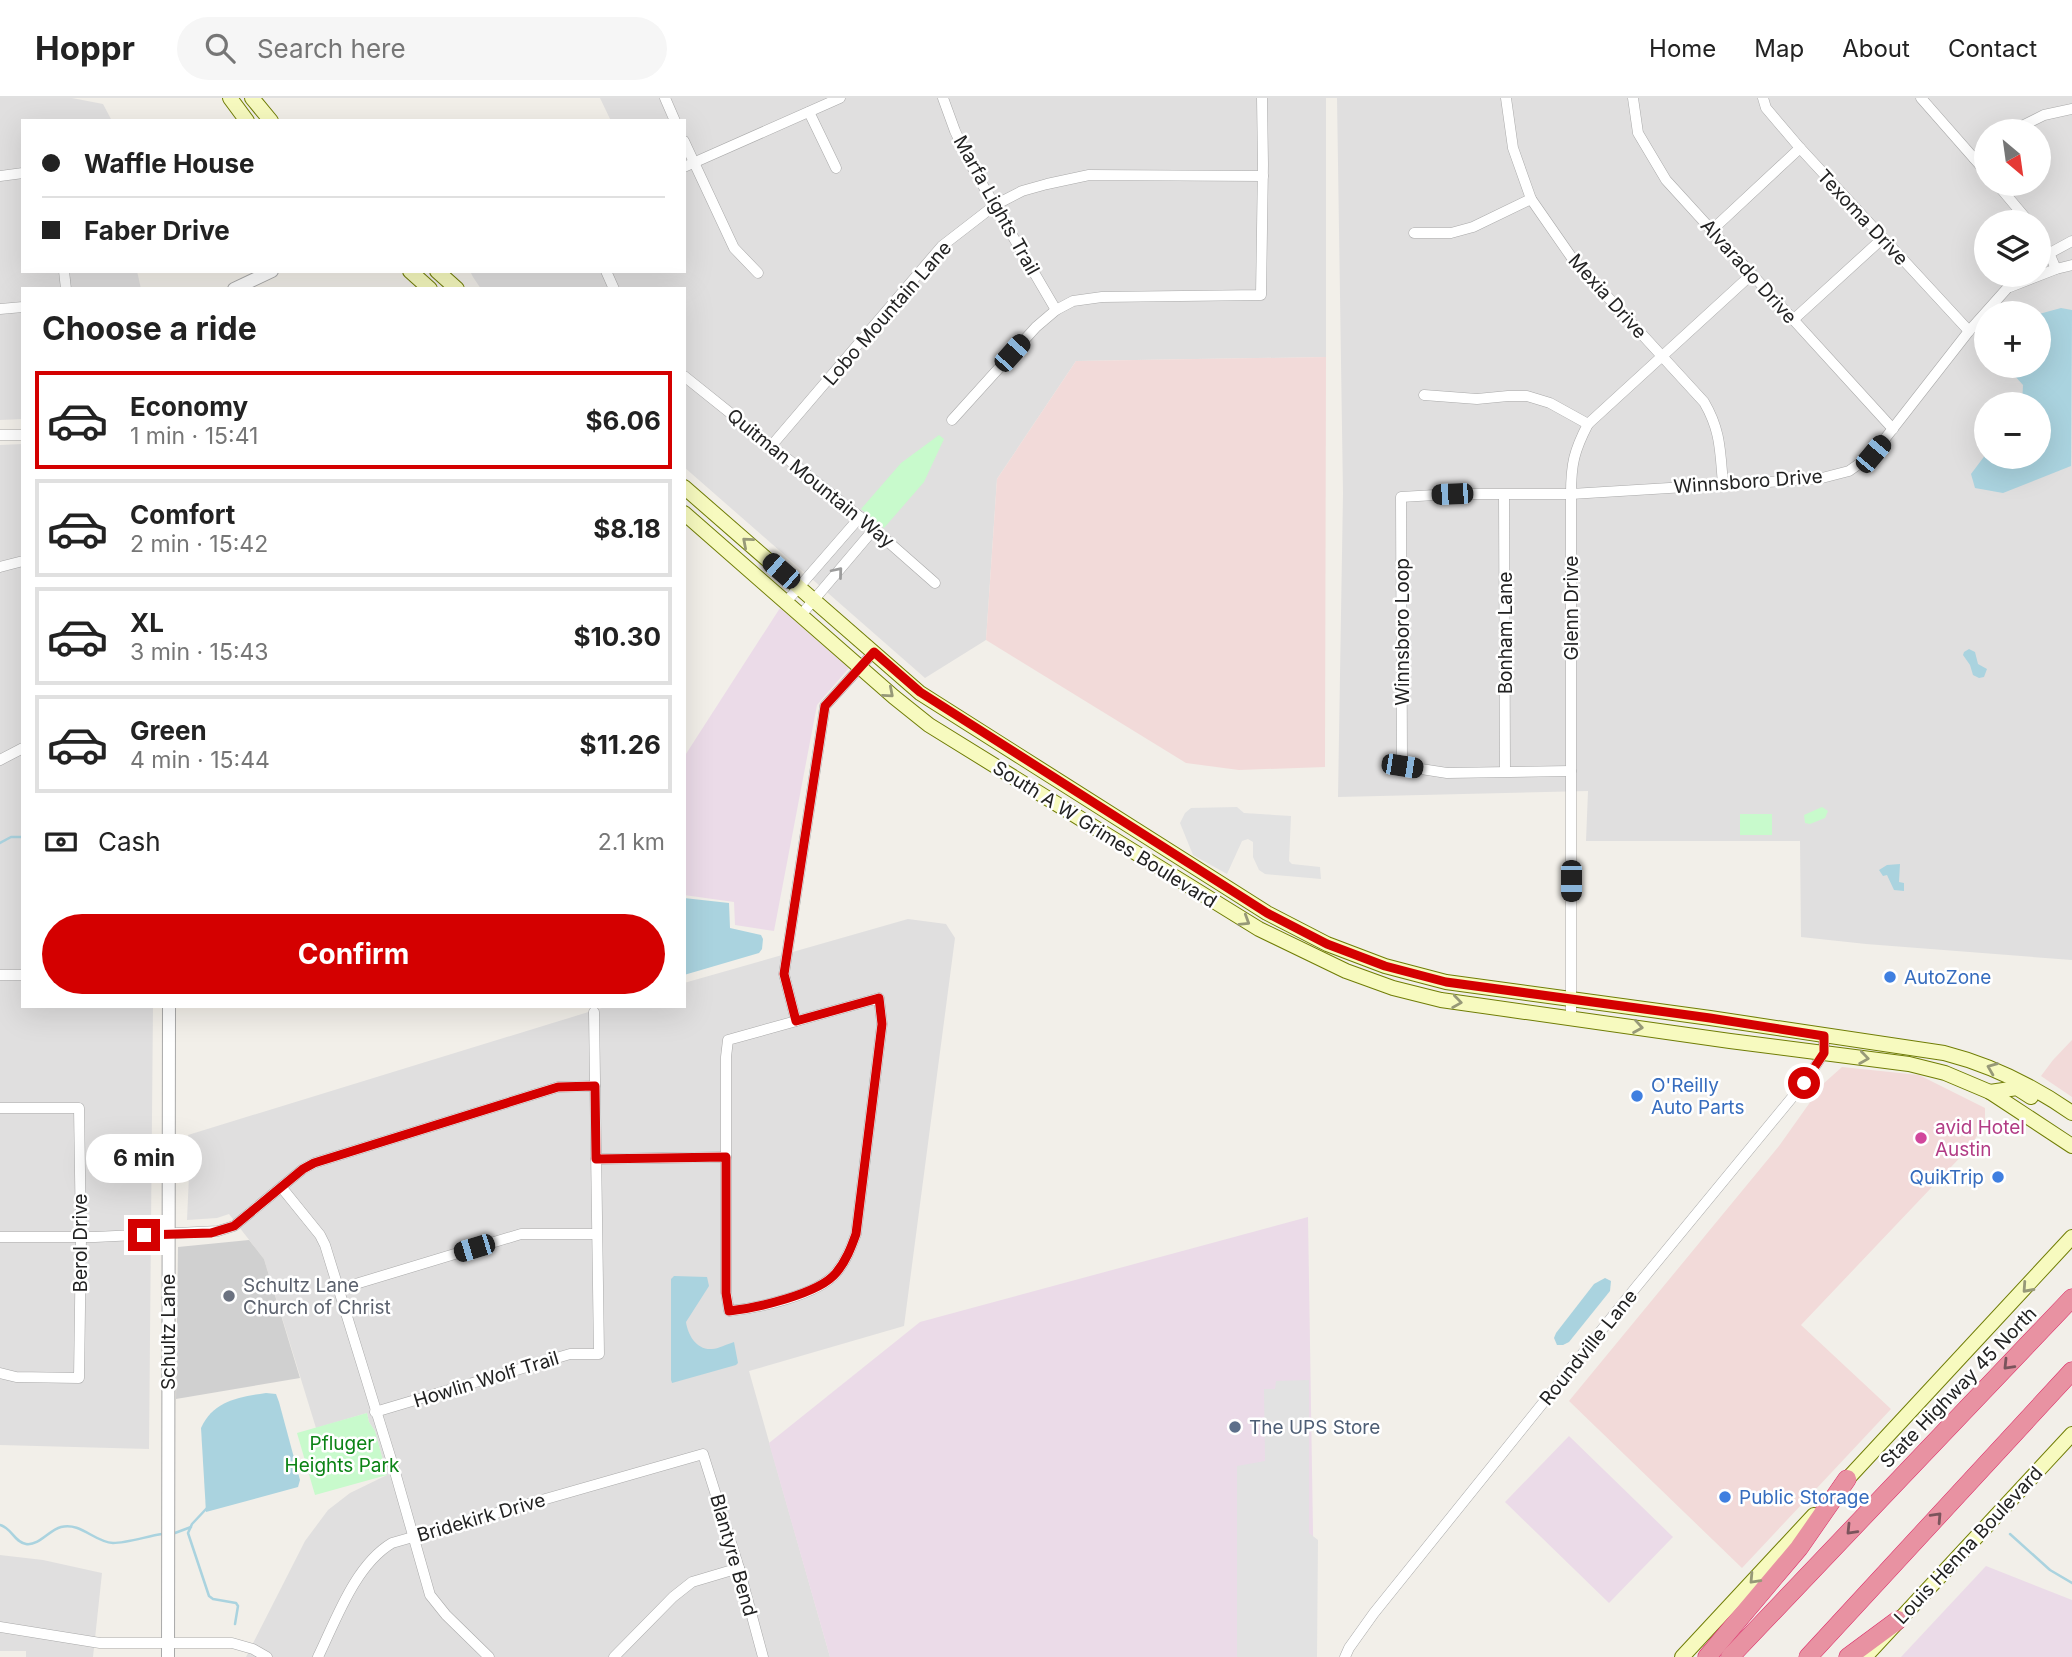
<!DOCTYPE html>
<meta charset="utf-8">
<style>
:root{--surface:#fff;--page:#f6f6f6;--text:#222;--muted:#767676;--line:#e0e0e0;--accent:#d40000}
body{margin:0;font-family:Inter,sans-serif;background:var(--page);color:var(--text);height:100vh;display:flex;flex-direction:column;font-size:26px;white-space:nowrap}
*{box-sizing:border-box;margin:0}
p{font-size:23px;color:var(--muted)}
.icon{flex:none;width:38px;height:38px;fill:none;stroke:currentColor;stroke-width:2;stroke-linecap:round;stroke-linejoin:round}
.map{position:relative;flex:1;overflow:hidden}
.sheet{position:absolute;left:21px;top:189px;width:665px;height:721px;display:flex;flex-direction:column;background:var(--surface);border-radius:0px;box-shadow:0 7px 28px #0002}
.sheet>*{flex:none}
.guide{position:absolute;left:21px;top:21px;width:665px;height:154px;border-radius:0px;box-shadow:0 7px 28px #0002;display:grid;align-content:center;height:154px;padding:0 21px;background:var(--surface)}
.needle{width:46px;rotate:151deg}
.fabs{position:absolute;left:1974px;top:21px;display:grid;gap:14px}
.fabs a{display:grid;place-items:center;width:77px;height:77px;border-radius:50%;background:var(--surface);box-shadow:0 7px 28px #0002;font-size:35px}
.end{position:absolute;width:32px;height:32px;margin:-16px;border:9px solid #d40000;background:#fff;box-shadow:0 0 0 4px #fff}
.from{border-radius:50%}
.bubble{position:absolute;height:49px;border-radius:24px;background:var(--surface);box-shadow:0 7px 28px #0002;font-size:23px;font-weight:700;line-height:49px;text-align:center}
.car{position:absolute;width:21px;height:42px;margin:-21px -10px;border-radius:9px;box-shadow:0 0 5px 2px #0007;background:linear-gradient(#222 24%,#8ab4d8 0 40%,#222 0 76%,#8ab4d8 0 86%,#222 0)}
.guide b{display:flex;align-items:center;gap:24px;height:66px;font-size:26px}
.guide b+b{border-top:2px solid var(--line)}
.guide i{width:18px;height:18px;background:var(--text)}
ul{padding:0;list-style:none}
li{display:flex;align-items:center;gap:21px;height:98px;margin:0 14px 10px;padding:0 7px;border:4px solid var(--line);border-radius:0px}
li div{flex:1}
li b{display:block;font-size:26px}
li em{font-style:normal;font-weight:700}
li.current{border-color:var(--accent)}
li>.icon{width:63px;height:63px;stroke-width:1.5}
h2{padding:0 21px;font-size:32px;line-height:84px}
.pay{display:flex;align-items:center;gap:18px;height:77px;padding:0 21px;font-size:26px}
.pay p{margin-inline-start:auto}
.primary-button{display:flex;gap:14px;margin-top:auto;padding:14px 21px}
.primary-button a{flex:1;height:80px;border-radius:42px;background:var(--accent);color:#fff;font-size:28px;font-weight:700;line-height:80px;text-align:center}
header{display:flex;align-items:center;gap:42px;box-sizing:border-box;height:98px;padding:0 35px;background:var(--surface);border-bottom:2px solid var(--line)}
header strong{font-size:33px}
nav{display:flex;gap:38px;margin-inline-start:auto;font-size:24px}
.search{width:490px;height:63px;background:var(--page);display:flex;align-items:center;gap:18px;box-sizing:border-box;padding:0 24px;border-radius:38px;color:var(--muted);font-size:26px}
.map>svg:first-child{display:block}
</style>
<header>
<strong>Hoppr</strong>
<div class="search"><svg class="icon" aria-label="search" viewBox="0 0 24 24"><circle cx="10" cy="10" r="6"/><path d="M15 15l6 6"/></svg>Search here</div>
<nav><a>Home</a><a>Map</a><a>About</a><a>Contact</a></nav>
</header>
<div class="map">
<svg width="2072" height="1559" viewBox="0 0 2072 1559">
<rect width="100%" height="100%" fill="#f2efe9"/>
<!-- residential -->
<g fill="#e0dfdf" fill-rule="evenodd">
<path d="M0,0H72L103,6L112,23H23V173H137L141,191H23V321L0,322Z"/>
<path d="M600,0H1326V259L1076,263L997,381L986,542L925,580L684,369V191H481L473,179L470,173H684V23H611Z"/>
<path d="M1337,0H2072V862L1866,846L1801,839L1800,743H1586L1588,693L1338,699L1343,395ZM1986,33H2039V86H1986ZM1986,124H2039V177H1986ZM1986,215H2039V268H1986ZM1986,306H2039V359H1986Z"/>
<path d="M23,346V908H153L149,1351L0,1347V347Z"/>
<path d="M908,821L946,826L955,840L904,1228L749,1273L830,1559H246L305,1443L328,1412L350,1395L387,1377L375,1333L369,1324L367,1315L316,1330L264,1161L229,1116L217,1120L187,1122L190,1055L188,1037L608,908H684V885Z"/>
<path d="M0,1457L43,1462L102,1475L93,1559H26V1553H0Z"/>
</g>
<!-- commercial -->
<g fill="#f2dad9">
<path d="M1326,259L1325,669L1239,672L1186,665L986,542L997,381L1076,263Z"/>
<path d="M2072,942V999L2041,978L2053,962Z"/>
<path d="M1842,969L1919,977L1985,1010V1025L1970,1049L1801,1227L1891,1311L1742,1470L1569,1303L1779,1048L1823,986Z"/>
</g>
<!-- industrial -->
<g fill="#ebdbe8">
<path d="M780,510L849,570L817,607L774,833L735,827L734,804L684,797V659Z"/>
<path d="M1308,1119L1315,1559H830L769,1345L920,1224Z"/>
<path d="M1569,1338L1673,1439L1609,1505L1505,1404Z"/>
<path d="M1986,1468L2072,1502V1559H1901Z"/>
</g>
<!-- religious -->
<path fill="#d0d0d0" d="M249,1142L264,1161L300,1280L176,1301L178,1149Z"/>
<!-- park -->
<g fill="#c8facc">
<path d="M939,337L944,341L924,384L884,430L861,411L901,365Z"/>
<path d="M1822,709L1828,713L1825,720L1810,726L1805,725L1804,717Z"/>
<rect x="1740" y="716" width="32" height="21"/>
<path d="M367,1315L369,1324L375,1333L387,1377L315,1397L297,1335Z"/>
</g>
<!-- parking -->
<g fill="#e2e2e2">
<path d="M1237,709L1244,715L1291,718L1289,763L1292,766L1320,769L1321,781L1265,776L1259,772L1253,759V744L1248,741L1242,743L1227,776L1193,757L1180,725L1185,715L1191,710Z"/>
<path d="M1309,1282V1435L1318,1442L1317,1559H1237V1368L1265,1363L1264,1291H1275L1276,1283Z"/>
</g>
<!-- water -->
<g fill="#aad3df">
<path d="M2061,210L2072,212L2071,368L2003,395L1975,390L1971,376L1986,356V359H2039V306H2022L2023,287L2006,268H2039V216Z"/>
<path d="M1969,551L1975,554L1978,566L1987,571L1984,579L1979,580L1973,577L1970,567L1963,557L1964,554Z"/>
<path d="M1900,766L1899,784L1904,785V793L1894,792L1887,777L1883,778L1879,772L1887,767Z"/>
<path d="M684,800L729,805L730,830L761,837L763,841L762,851L759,855L684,877Z"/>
<path d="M674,1178L707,1179L709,1188L686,1224C688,1237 696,1252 712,1251C718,1251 727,1246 734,1244L738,1265L736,1267L672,1285L671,1282V1181Z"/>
<path d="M1605,1180L1611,1183L1610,1193L1569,1244L1563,1247H1557L1554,1240L1556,1235L1594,1186Z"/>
<path d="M266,1295L276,1296L279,1304L300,1382L298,1389L206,1414L201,1330C213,1303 239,1299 266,1295Z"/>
</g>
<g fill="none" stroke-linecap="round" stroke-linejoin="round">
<!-- stream -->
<g stroke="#aad3df" stroke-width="2.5">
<path d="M0,745L11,739H23"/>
<path d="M207,1410L192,1426L188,1435L209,1498L213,1501L236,1505L238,1508L235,1526"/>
<path d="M0,1427C12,1430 14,1444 26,1446C39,1448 49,1432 61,1429C81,1424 94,1444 113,1445C127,1445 148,1438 162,1436"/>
<path d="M175,1435L191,1429"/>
<path d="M2010,1436L2050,1472L2072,1485"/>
</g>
<defs>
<g id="minor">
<path d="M665,0L675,23"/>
<path d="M943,0L955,33L971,67L1056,212"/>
<path d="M1506,0L1513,50L1531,101L1572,160L1704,304C1721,333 1720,353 1723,386"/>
<path d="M1633,0L1638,35L1666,82L1893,331"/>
<path d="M1763,0L1766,10L1800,50L1969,233"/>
<path d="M1921,0L1986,74"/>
<path d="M809,14L836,70"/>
<path d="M2012,33L2044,17L2072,11"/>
<path d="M684,43L734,150L758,175"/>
<path d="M1974,60L1986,51"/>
<path d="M684,69L840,0"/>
<path d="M0,78L23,75"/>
<path d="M1997,86L2029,124"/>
<path d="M1712,132L1800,50"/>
<path d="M1414,135H1451L1473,129L1531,101"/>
<path d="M2039,140L2049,155L2056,171"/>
<path d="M2039,161L2072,143"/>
<path d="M64,173L66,191"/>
<path d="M606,173L614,191"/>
<path d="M2010,189L2056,171L2072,167"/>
<path d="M0,211L23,209"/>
<path d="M1793,222L1883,140"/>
<path d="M684,278L860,419L935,485"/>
<path d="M1424,297L1477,301L1508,298H1527L1550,305L1588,326"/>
<path d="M952,322L1036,229L1056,212L1073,203L1102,199L1261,197L1263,66L1262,0"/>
<path d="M0,337H23"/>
<path d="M772,347L942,148L995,107L1022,93L1047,86L1089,77L1263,78"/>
<path d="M1504,397L1505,673"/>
<path d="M0,469L23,463"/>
<path d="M786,504L860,419"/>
<path d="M801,517L874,431"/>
<path d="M0,662L23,650"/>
<path d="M1571,673L1447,675L1402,668L1401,399L1452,396H1571L1818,381L1849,373L1873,356L1969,233L2019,177"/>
<path d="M0,877H23"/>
<path d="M879,900L882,926L856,1136C851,1150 846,1163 836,1175C818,1197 757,1210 729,1213L726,1194V959L728,942Z"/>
<path d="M1571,919V396C1571,366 1574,353 1588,326L1752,176"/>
<path d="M796,923L784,876L825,608L874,554"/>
<path d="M0,1010H79L81,1139L79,1280L16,1279L0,1275"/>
<path d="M596,1061L726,1059"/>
<path d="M282,1090L320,1137L325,1147L395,1374L430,1497L446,1517L489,1559"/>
<path d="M0,1139H95L218,1133L234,1128L303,1071L314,1065L558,989L595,988"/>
<path d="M339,1191L521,1136H596"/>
<path d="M375,1314L570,1256H599L594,914"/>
<path d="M0,1529L100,1545H232L253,1551L267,1559"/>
<path d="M318,1559C336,1522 355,1467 392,1445L703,1356L739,1470L763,1559"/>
<path d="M614,1559L673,1499L692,1484L739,1470"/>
<path d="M1345,1559L1349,1550L1374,1515L1637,1188L1804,985L1824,955V938"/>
</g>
<g id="tertiary">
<path d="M234,191L272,173"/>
<path d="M168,1559L169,908"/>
</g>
<g id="secondary">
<path d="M230,0L247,23"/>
<path d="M252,0L271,23"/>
<path d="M410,173L430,191"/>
<path d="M437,173L457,191"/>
<path d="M684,389L920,595L1267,815L1327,846L1385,868L1446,884L1710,920L1944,955C1991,967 2032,987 2072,1015"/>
<path d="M684,415L894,599L929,627L1259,831L1346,873L1393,890L1441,902L1730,943L1909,966L1945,975L1990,994L2072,1048"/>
<path d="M1990,994L2017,990L2031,999"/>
<path d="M1840,1389L2072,1139"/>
<path d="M1682,1559L1814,1417"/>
<path d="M1865,1559L2072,1336"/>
</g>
<g id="motorway">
<path d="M1707,1559L1799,1450L1847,1381"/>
<path d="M1730,1559L2072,1200"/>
<path d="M1808,1559L2072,1273"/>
<path d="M1848,1559L1898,1522"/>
</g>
</defs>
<!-- minor casing -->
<use href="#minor" stroke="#a9a9a9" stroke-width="11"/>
<!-- tertiary casing -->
<use href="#tertiary" stroke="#a9a9a9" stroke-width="14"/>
<!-- secondary casing -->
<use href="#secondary" stroke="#707d05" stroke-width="16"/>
<!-- motorway casing -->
<use href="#motorway" stroke="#dc2a67" stroke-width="19"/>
<!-- minor -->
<use href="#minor" stroke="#fff" stroke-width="10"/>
<!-- tertiary -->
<use href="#tertiary" stroke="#fff" stroke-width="12"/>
<!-- secondary -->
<use href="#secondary" stroke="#f7fabf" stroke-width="14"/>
<!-- motorway -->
<use href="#motorway" stroke="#e892a2" stroke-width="18"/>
</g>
<!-- one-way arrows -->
<defs><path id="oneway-chevron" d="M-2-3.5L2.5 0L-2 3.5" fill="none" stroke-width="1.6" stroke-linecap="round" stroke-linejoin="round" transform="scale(1.75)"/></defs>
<g stroke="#979978">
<use href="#oneway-chevron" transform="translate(747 444) rotate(-139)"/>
<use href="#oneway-chevron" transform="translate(889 595) rotate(41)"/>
<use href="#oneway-chevron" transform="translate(1245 823) rotate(32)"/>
<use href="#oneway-chevron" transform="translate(1457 904) rotate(8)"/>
<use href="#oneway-chevron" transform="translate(1638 929) rotate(9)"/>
<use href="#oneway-chevron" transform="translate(1864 960) rotate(8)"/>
<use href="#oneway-chevron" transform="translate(1992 970) rotate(-158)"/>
<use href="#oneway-chevron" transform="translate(2027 1190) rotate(132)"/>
<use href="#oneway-chevron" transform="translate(1754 1481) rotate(133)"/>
</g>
<use stroke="#9c9c9c" href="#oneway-chevron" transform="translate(838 474) rotate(-50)"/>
<g stroke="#7b545c">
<use href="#oneway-chevron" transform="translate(2008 1267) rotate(134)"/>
<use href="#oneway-chevron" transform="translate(1937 1419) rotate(-47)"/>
<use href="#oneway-chevron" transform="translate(1851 1432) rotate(134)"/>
</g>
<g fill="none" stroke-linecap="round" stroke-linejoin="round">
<!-- route -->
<path stroke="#d40000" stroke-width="9" d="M144,1137L211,1135L234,1128L303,1071L314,1065L558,989L595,988L596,1061L726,1059V1195L729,1213C756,1210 819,1196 836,1175C846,1163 851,1150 856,1136L882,926L879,900L796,923L784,876L825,608L874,554L920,594L1267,815L1327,846L1385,868L1446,884L1710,920L1824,938V955L1804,985"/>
</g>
<!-- markers -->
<g fill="#3f7fe0" stroke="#fff" stroke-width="2.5">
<circle cx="1890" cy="879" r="7"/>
<circle cx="1637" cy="998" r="7"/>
<circle cx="1998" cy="1079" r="7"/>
<circle cx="1725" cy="1399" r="7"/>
</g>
<circle fill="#d1479c" stroke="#fff" stroke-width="2.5" cx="1921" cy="1040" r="7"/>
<circle fill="#6b7280" stroke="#fff" stroke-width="2.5" cx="229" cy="1198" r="7"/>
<circle fill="#5c6f8a" stroke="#fff" stroke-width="2.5" cx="1235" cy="1329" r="7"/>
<g text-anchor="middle" stroke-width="5" stroke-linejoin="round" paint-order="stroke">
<!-- street labels -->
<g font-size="19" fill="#222" stroke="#fff">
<text transform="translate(997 107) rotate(61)" y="7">Marfa Lights Trail</text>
<text transform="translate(1863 119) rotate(47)" y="7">Texoma Drive</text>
<text transform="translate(1749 173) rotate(48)" y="7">Alvarado Drive</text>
<text transform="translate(1608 198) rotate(48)" y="7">Mexia Drive</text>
<text transform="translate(887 215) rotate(-49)" y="7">Lobo Mountain Lane</text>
<text transform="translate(811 380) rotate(39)" y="7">Quitman Mountain Way</text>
<text transform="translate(1748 383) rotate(-4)" y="7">Winnsboro Drive</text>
<text transform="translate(1571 510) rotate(-90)" y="7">Glenn Drive</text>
<text transform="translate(1402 534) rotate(-90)" y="7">Winnsboro Loop</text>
<text transform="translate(1505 535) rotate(-90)" y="7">Bonham Lane</text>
<text transform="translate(1105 736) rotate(32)" y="7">South A W Grimes Boulevard</text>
<text transform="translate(80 1145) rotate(-90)" y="7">Berol Drive</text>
<text transform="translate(168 1234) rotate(-90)" y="7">Schultz Lane</text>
<text transform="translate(1588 1249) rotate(-51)" y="7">Roundville Lane</text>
<text transform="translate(486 1281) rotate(-17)" y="7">Howlin Wolf Trail</text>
<text transform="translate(1958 1289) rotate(-46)" y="7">State Highway 45 North</text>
<text transform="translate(481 1419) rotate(-16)" y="7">Bridekirk Drive</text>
<text transform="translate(1968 1447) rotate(-47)" y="7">Louis Henna Boulevard</text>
<text transform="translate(734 1457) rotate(74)" y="7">Blantyre Bend</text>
</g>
<!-- shop labels -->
<g font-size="19" fill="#366cbe" stroke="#fff" text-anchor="start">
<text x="1904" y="886">AutoZone</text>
<text x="1651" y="994">O'Reilly<tspan x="1651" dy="22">Auto Parts</tspan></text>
<text x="1984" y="1086" text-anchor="end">QuikTrip</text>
<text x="1739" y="1406">Public Storage</text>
</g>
<!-- hotel labels -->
<g font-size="19" fill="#b23c85" stroke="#fff" text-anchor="start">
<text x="1935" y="1036">avid Hotel<tspan x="1935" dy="22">Austin</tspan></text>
</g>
<!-- worship labels -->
<g font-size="19" fill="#5b616d" stroke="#fff" text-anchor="start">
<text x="243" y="1194">Schultz Lane<tspan x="243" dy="22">Church of Christ</tspan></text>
</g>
<!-- service labels -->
<g font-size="19" fill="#4e5e75" stroke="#fff" text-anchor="start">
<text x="1249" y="1336">The UPS Store</text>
</g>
<!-- park labels -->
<g font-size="19" fill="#0c8416" stroke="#fff">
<text x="342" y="1352">Pfluger<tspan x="342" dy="22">Heights Park</tspan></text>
</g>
</g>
</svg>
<div class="fabs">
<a><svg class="needle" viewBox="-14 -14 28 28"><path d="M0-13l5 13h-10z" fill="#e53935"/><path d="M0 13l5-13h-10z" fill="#767676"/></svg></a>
<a><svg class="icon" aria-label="layers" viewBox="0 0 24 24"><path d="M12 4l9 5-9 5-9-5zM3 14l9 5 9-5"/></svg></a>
<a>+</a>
<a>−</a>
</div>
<i class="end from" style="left:1804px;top:985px"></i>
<i class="end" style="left:144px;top:1137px"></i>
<div class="bubble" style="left:86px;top:1036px;width:116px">6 min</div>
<i class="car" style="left:1012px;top:255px;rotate:42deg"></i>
<i class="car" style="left:1873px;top:356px;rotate:40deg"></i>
<i class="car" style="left:1452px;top:396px;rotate:268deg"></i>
<i class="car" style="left:781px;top:473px;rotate:311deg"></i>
<i class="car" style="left:1402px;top:668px;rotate:99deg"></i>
<i class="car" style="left:1571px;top:783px;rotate:180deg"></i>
<i class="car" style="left:474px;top:1150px;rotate:253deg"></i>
<div class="guide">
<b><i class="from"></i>Waffle House</b>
<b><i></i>Faber Drive</b>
</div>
<section class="sheet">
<h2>Choose a ride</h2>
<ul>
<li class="current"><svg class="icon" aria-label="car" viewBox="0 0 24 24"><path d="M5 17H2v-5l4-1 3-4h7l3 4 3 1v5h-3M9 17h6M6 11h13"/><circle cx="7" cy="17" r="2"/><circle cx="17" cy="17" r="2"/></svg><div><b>Economy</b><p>1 min · 15:41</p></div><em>$6.06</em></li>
<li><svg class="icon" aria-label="car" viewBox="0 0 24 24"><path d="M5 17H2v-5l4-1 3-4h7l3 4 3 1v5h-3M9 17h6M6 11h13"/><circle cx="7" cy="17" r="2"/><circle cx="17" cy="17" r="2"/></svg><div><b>Comfort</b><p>2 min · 15:42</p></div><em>$8.18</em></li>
<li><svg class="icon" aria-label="car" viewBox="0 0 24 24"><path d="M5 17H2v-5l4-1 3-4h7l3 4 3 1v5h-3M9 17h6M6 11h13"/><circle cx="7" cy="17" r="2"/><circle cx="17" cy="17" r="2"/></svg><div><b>XL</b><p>3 min · 15:43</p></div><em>$10.30</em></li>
<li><svg class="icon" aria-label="car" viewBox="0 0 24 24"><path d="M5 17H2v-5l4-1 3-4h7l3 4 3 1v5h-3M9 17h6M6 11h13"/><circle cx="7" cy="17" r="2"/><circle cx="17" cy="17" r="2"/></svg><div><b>Green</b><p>4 min · 15:44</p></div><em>$11.26</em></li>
</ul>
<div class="pay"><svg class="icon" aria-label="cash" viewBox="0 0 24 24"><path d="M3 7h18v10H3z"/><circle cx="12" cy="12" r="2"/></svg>Cash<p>2.1 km</p></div>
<div class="primary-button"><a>Confirm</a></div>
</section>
</div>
